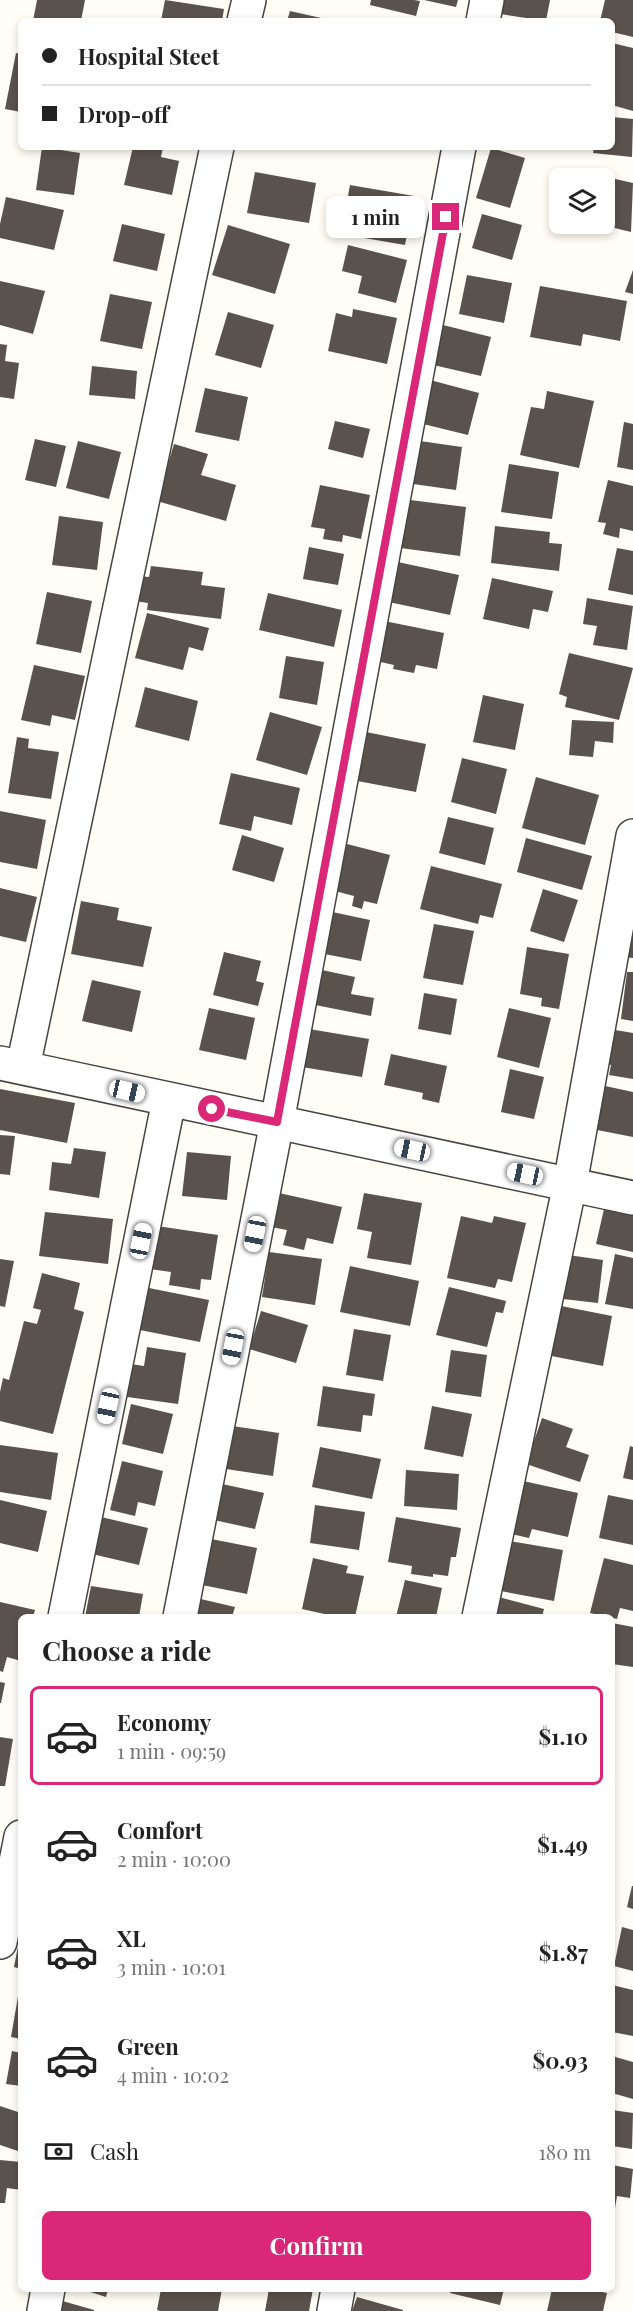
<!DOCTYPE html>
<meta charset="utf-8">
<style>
:root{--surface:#fff;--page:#f6f6f6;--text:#222;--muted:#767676;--line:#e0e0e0;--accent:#db2777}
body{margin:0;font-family:"Playfair Display",serif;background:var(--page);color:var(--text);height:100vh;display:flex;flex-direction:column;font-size:22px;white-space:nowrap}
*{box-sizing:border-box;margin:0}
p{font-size:20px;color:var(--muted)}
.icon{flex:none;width:33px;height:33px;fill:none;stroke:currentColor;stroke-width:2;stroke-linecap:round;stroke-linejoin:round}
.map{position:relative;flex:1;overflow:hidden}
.panel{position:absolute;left:18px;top:1614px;width:597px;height:678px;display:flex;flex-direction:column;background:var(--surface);border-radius:9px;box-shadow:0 3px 9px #0003}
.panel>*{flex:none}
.banner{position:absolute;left:18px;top:18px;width:597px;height:132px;border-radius:9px;box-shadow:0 3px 9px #0003;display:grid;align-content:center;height:132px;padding:0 24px;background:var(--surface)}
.controls{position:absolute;left:549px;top:168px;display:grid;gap:12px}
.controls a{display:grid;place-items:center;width:66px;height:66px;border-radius:9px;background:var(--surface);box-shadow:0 3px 9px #0003;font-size:30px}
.end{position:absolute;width:27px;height:27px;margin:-14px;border:8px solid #db2777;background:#fff;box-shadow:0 0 0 3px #fff}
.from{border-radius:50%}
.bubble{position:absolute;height:42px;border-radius:9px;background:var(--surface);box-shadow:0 3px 9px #0003;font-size:20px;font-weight:700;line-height:42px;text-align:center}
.car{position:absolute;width:18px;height:36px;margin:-18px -9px;border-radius:8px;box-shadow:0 0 4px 2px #0007;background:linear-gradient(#fff 24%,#345 0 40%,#fff 0 76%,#345 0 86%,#fff 0)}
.banner b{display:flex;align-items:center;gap:21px;height:57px;font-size:22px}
.banner b+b{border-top:2px solid var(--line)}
.banner i{width:15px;height:15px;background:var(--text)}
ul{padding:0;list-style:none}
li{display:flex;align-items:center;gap:18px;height:99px;margin:0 12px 9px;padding:0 12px;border:3px solid transparent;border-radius:9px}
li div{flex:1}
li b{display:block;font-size:22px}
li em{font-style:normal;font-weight:700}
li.current{border-color:var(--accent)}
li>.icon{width:54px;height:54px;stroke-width:1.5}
h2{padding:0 24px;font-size:27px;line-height:72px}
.pay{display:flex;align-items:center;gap:15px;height:66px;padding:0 24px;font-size:22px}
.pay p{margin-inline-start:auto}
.button{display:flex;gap:12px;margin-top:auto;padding:12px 24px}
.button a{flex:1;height:69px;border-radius:9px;background:var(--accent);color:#fff;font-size:24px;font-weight:700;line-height:69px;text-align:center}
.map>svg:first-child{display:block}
</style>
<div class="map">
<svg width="633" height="2311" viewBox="0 0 633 2311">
<rect width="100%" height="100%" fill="#fffdf5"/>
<!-- building -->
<g fill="#5a524d">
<path d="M37,0H85L81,21H33Z"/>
<path d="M165,0L224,9L222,21H161Z"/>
<path d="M371,0H414L420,1L416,16L370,5Z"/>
<path d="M424,0H458L456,7Z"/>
<path d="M502,0H550L546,21L500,14Z"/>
<path d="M605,0H633V37L612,32V21H600Z"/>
<path d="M290,11L330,20V21H287Z"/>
<path d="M612,43L633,48V111L612,105Z"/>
<path d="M16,53L21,54V112L5,109Z"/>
<path d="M612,117L633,119L632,157L593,153L594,147H612Z"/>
<path d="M42,147L80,153L74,195L36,190Z"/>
<path d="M133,147H163L161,157L179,161L172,195L124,185Z"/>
<path d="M491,148L525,158L510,208L476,198Z"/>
<path d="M255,172L316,183L309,223L247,213Z"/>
<path d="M584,172L633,183L631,232L598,224H604V178H583Z"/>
<path d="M350,185L414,196L405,245L341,234Z"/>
<path d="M6,197L64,210L54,250L0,238V224Z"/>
<path d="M482,214L522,225L512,260L472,248Z"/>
<path d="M122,224L165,234L157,271L113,261Z"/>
<path d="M228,225L290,244L275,294L212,275Z"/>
<path d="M348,245L407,260L396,303L358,293L362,276L342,271Z"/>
<path d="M633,270V294L625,292Z"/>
<path d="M467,275L512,283L504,323L459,314Z"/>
<path d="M0,281L45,291L33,334L0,325Z"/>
<path d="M540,286L627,301L620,341L583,334L581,346L530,337Z"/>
<path d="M110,294L152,302L142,349L100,341Z"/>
<path d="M353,309L397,318L387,364L328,351L336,313L352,317Z"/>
<path d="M228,312L274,325L261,368L215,355Z"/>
<path d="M439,324L491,337L481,376L429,364Z"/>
<path d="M0,344L7,345L5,361L19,363L14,399L0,397Z"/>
<path d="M92,366L137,371L135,399L89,395Z"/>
<path d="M430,380L479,393L468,435L419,423Z"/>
<path d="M205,388L248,397L239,441L195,432Z"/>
<path d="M547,391L594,401L579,468L520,455L531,407L544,409Z"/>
<path d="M335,421L370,429L363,458L328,449Z"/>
<path d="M624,422L633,424V470L617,467Z"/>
<path d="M35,439L66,446L56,487L25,480Z"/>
<path d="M413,440L462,447L456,490L406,483Z"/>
<path d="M78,441L121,452L109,499L66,488Z"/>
<path d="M174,444L208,454L201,475L236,485L226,521L157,501Z"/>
<path d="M509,464L559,472L552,519L501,512Z"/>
<path d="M608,480L633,486V531L620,528L619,538L603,534L606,523L598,522Z"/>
<path d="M320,485L370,495L361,539L343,535L342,542L323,539L325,529L311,527Z"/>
<path d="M410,500L466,507L460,556L393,547L398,514L408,516Z"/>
<path d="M59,516L103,522L97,570L52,565Z"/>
<path d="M495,526L550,532L549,543L562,544L559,571L491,563Z"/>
<path d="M309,547L344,554L338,585L303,579Z"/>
<path d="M617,548L633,551V595L608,590Z"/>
<path d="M393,561L459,575L450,615L384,601Z"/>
<path d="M151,566L203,572L201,585L225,588L221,619L147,610L148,603L135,601L139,576L149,577Z"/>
<path d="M492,578L553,591L548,612L533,609L529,629L483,619Z"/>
<path d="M47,592L92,601L81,653L36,644Z"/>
<path d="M268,593L342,610L334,647L259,630Z"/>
<path d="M587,598L633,606L627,650L593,645L597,626L583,624Z"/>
<path d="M147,613L209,628L203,651L189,647L183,670L135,658Z"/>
<path d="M384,621L444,633L437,669L416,665L414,673L393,669L394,665L376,661Z"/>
<path d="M569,653L633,668L619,720L565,707L567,697L559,694Z"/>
<path d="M286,656L324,662L317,705L279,698Z"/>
<path d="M34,665L85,676L75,720L52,715L50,726L21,720Z"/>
<path d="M145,687L198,701L189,741L135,727Z"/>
<path d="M483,695L524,704L515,750L473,742Z"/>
<path d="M270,712L322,727L307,775L256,760Z"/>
<path d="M572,720L614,722L613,743L595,741L593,757L569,755Z"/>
<path d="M361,731L426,744L416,792L352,780Z"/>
<path d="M17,737L29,739L28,748L59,752L51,799L8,793Z"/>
<path d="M462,758L507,769L496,814L451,802Z"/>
<path d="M231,773L300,788L292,825L254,816L251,831L219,824Z"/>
<path d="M536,777L599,795L585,845L522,828Z"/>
<path d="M0,811L46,820L37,869L0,862Z"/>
<path d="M448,817L494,828L485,865L439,853Z"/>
<path d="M242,835L284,848L274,882L232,870Z"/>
<path d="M526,838L592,856L582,890L517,872Z"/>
<path d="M347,844L390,855L377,904L364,901L362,909L352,906L354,896L335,891Z"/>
<path d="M431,866L502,884L493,918L480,915L478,924L420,909Z"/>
<path d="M0,888L37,897L26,942L0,936Z"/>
<path d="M543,889L578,900L564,942L530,931Z"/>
<path d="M81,901L119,908L117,920L152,927L143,967L71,954Z"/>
<path d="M323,910L370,920L361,961L314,952Z"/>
<path d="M633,912V958L625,957Z"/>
<path d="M434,924L474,931L463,985L423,978Z"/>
<path d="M527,947L569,954L559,1009L541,1006L542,998L520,994Z"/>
<path d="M224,952L261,961L256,981L264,983L258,1006L213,995Z"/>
<path d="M312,968L355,977L351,994L374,998L371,1016L305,1003Z"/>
<path d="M627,972H633V1021L621,1019Z"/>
<path d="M92,980L141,991L132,1032L82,1021Z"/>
<path d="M424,993L457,999L451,1035L418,1029Z"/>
<path d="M209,1008L255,1018L246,1060L199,1050Z"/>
<path d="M509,1008L551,1018L539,1068L497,1057Z"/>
<path d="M303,1028L369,1039L362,1077L296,1066Z"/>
<path d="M603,1028L633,1033V1079L609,1075L611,1065L597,1062Z"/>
<path d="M391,1054L447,1066L439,1103L422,1099L423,1093L384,1085Z"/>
<path d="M510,1069L544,1077L534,1119L501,1112Z"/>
<path d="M596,1084L633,1092V1137L587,1128Z"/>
<path d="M0,1089L75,1103L67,1143L0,1130Z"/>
<path d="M0,1135L15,1136L10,1175L0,1174Z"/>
<path d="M74,1148L106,1152L99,1198L49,1190L52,1162L71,1164Z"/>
<path d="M187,1152L231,1156L227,1200L182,1196Z"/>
<path d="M279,1193L342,1207L333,1244L307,1238L304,1250L283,1245L287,1230L271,1227Z"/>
<path d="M364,1193L422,1203L411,1265L367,1258L372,1232L357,1229Z"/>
<path d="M604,1209L633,1215V1252L596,1244Z"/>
<path d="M45,1212L113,1219L108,1264L39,1256Z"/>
<path d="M461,1216L492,1223L494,1216L526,1223L512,1282L498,1279L495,1288L447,1278Z"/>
<path d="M157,1226L218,1235L211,1280L201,1279L200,1290L169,1285L171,1272L150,1269Z"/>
<path d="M269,1252L322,1259L315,1305L262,1297Z"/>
<path d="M615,1254L633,1258V1309L605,1304Z"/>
<path d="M568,1255L603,1260L598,1303L563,1299Z"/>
<path d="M0,1259L14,1261L5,1307L0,1306Z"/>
<path d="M350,1266L419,1281L410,1326L340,1312Z"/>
<path d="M42,1273L80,1283L74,1309L84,1312L53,1434L0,1421V1392L3,1378L9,1380L24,1321L37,1324L41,1310L33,1308Z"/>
<path d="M144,1287L209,1300L200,1342L135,1329Z"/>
<path d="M449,1287L506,1301L503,1313L496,1312L487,1347L436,1335Z"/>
<path d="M551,1304L612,1316L603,1366L541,1354Z"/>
<path d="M261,1311L308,1325L296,1363L249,1349Z"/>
<path d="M354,1329L391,1335L383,1381L346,1375Z"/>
<path d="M147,1347L186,1353L178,1404L120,1396L124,1363L144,1366Z"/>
<path d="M451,1350L487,1355L481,1397L445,1392Z"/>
<path d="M323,1386L375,1394L372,1416L363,1415L361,1432L317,1426Z"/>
<path d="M131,1404L173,1414L163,1454L122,1444Z"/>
<path d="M432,1406L472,1414L463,1457L424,1449Z"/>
<path d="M542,1418L573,1429L566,1447L589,1455L580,1482L526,1464Z"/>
<path d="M232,1426L279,1433L273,1476L226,1469Z"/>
<path d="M0,1445L58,1453L51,1500L0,1492Z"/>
<path d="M630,1446L633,1447V1480L623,1478Z"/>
<path d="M320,1447L381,1459L372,1499L312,1487Z"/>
<path d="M122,1461L163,1471L155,1506L138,1502L135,1516L110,1510Z"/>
<path d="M406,1470L459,1474L457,1510L404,1506Z"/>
<path d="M514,1479L578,1493L568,1537L532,1529L529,1538L502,1532Z"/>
<path d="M222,1484L264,1493L255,1529L214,1520Z"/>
<path d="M608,1495L633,1500V1545L599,1538Z"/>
<path d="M0,1500L47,1511L38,1552L0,1543Z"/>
<path d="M315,1505L365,1512L359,1550L310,1543Z"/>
<path d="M101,1517L148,1528L139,1565L92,1554Z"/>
<path d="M396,1517L461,1528L456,1557H451L448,1576L433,1574V1577L411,1574L412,1566L388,1562Z"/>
<path d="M206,1538L257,1548L247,1594L197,1584Z"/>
<path d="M504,1540L563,1550L554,1601L490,1589Z"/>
<path d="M313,1558L348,1566L346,1573L364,1576L355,1617H338L302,1609Z"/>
<path d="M604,1558L633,1565V1611L620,1608L617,1619L590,1613Z"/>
<path d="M405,1580L442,1588L436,1617H396Z"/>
<path d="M91,1586L143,1594L139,1617H85Z"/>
<path d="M491,1595L544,1609L542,1617H486Z"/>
<path d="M188,1596L235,1607L232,1617H183Z"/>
<path d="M0,1602L35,1610L33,1617H21V1661L7,1657L3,1672L0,1671Z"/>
<path d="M612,1623L633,1627V1667L612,1664Z"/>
<path d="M0,1682L5,1683L1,1703H0Z"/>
<path d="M0,1737L13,1739L5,1786H0Z"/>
<path d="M632,1886H633V1909L627,1907Z"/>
<path d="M622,1927L633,1930V1971L614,1966Z"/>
<path d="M20,1936H21V1969L14,1967Z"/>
<path d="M20,1985H21V2039L11,2037Z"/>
<path d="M612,1985L633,1990V2036L612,2032Z"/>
<path d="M12,2051L21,2053V2086L6,2084Z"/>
<path d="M612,2056L633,2062V2099L612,2093Z"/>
<path d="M0,2106L21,2113V2152L0,2145Z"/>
<path d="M612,2110L633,2113L632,2149L612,2146Z"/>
<path d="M0,2160L21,2162V2190L7,2188L5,2203H0Z"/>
<path d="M612,2165L633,2169L630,2198L617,2196L615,2208H612Z"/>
<path d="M81,2289H108L106,2297Z"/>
<path d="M161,2289H222L218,2311H160L157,2310Z"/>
<path d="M269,2289H313L309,2311H265Z"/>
<path d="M451,2289H504L500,2305L450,2293Z"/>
<path d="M552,2289H589L607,2293L603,2311H547Z"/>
<path d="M357,2297L403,2310V2311H352Z"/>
<path d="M59,2300L94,2310V2311H55Z"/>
</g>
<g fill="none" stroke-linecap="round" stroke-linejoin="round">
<defs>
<g id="minor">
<path d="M244,21L249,0"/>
<path d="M483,21L487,0"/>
<path d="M23,1067L217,147"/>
<path d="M65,1617L169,1100"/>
<path d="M180,1617L277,1122L459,147"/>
<path d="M479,1617L570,1184L633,836"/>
<path d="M0,1942L21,1837"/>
<path d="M44,2311L48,2289"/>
<path d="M334,2311L338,2289"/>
</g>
<path id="tertiary" d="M0,1063L633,1198"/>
</defs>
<!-- minor casing -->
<use href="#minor" stroke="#444" stroke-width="36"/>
<!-- tertiary casing -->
<use href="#tertiary" stroke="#444" stroke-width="36"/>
<!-- minor -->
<use href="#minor" stroke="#fff" stroke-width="33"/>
<!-- tertiary -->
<use href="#tertiary" stroke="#fff" stroke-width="33"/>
</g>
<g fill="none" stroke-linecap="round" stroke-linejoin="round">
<!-- route -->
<path stroke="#db2777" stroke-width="8" d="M212,1109L277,1122L446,217"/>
</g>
</svg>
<div class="controls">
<a><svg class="icon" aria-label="layers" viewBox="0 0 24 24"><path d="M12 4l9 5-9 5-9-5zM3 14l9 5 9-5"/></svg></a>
</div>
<i class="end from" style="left:212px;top:1109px"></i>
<i class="end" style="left:446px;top:217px"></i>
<div class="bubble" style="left:326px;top:196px;width:99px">1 min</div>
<i class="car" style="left:127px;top:1091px;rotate:103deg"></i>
<i class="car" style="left:412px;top:1150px;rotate:282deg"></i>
<i class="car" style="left:525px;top:1174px;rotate:282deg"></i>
<i class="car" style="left:255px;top:1234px;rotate:191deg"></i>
<i class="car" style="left:141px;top:1241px;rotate:11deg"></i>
<i class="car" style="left:233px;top:1347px;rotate:191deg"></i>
<i class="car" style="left:108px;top:1406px;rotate:192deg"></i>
<div class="banner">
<b><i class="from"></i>Hospital Steet</b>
<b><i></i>Drop-off</b>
</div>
<section class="panel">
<h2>Choose a ride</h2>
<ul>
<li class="current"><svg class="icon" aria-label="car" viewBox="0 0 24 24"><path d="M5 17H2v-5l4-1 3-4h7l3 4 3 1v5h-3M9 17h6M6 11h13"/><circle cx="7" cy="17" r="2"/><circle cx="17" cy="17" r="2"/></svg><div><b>Economy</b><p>1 min · 09:59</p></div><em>$1.10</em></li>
<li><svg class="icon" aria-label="car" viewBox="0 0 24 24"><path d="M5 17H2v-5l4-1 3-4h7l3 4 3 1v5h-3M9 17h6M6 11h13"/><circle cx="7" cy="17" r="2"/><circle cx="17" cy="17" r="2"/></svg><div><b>Comfort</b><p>2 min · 10:00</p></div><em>$1.49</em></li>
<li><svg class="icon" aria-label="car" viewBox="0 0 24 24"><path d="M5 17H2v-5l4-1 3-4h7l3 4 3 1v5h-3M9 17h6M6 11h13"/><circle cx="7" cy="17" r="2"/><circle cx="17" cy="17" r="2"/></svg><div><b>XL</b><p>3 min · 10:01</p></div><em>$1.87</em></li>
<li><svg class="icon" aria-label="car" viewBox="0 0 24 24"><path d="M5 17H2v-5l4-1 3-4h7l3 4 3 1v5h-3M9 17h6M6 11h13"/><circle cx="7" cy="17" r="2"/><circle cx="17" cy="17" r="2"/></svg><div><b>Green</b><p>4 min · 10:02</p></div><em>$0.93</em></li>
</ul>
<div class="pay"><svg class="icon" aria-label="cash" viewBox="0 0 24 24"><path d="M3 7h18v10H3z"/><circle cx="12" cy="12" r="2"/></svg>Cash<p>180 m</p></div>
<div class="button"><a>Confirm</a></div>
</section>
</div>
